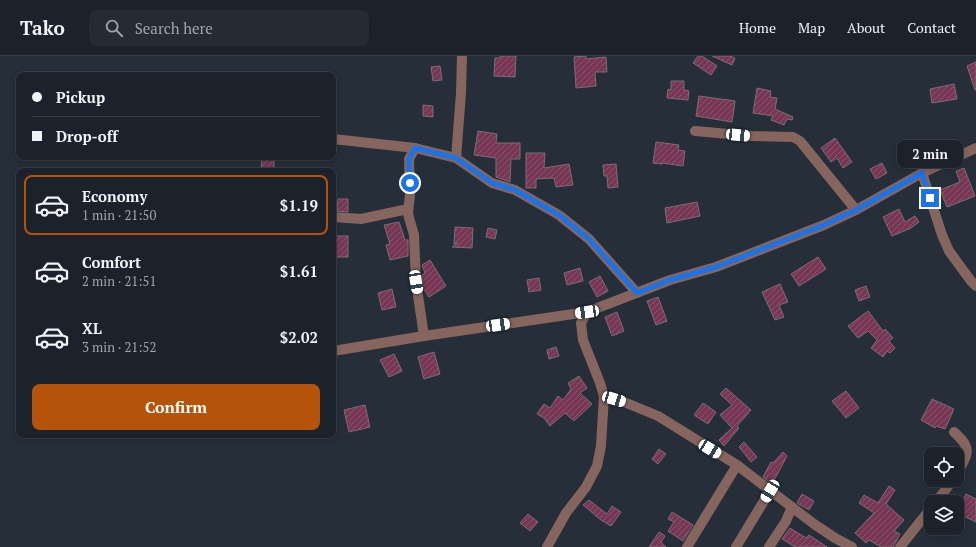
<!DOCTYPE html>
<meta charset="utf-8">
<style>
:root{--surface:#1c222b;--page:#252a33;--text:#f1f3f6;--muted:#a0a4a9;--line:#3a3f47;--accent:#b45309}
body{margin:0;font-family:"PT Serif",serif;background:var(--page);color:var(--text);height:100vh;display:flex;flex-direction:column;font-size:15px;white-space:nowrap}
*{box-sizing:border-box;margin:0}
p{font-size:13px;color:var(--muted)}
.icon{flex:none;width:22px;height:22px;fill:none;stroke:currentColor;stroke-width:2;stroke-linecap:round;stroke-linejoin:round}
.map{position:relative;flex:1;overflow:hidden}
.sheet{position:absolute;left:16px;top:112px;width:320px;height:270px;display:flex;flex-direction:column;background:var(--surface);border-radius:8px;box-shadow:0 2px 6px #0003,0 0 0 1px var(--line)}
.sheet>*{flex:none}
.banner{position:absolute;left:16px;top:16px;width:320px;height:88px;border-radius:8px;box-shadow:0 2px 6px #0003,0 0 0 1px var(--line);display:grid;align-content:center;height:88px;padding:0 16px;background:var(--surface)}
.buttons{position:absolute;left:924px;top:391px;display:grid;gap:8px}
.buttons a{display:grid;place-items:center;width:40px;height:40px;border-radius:8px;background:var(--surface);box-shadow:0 2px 6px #0003,0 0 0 1px var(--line);font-size:20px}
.end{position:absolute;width:18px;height:18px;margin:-9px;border:5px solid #1a73e8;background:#fff;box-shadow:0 0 0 2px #fff}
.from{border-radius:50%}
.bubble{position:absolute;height:28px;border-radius:8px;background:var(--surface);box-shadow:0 2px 6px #0003,0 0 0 1px var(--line);font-size:13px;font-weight:700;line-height:28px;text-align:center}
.car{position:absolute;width:12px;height:24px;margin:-12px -6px;border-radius:5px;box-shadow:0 0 3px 1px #0007;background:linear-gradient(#fff 24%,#345 0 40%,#fff 0 76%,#345 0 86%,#fff 0)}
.banner b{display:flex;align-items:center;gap:14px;height:38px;font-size:15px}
.banner b+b{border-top:1px solid var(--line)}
.banner i{width:10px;height:10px;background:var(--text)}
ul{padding:7px 0 0;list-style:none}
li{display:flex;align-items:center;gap:12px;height:60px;margin:0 8px 6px;padding:0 8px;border:2px solid transparent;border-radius:8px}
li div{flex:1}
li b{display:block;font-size:15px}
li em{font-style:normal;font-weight:700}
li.on{border-color:var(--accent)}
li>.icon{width:36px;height:36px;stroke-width:1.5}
.primary-button{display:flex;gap:8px;margin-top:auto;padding:8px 16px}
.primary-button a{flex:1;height:46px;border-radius:8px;background:var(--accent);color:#fff;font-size:16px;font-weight:700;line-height:46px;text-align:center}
header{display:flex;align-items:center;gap:24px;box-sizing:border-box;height:56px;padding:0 20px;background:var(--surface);border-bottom:1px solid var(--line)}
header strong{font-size:19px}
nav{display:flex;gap:22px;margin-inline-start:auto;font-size:14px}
.search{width:280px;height:36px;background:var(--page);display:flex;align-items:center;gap:10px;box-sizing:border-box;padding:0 14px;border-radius:8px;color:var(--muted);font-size:15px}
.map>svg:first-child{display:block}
</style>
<header>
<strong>Tako</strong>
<div class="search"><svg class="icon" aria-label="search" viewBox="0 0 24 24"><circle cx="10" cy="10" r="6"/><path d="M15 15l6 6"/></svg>Search here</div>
<nav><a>Home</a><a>Map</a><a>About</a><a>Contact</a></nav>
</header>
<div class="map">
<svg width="976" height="491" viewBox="0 0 976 491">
<defs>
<pattern id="building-hatch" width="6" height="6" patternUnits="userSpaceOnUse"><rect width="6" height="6" fill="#763654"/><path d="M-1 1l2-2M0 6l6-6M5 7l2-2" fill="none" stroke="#8a536d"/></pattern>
</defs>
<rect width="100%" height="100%" fill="#262e39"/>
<!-- building -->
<g fill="url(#building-hatch)" stroke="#7d6d73">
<path d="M500,0H516L515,21L494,20L495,2H500Z"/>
<path d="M586,0V3L606,1L607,16H595L596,30L576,32L574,1Z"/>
<path d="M698,0H702L717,10L711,19L693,7Z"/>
<path d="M712,0H730L735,2L732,9Z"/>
<path d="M976,6V34H975L967,10Z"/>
<path d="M440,10L442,24L433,25L431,11Z"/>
<path d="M671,25H684V34L689,35L688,44L667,42L668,33L671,34Z"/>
<path d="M954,28L957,43L932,47L930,33Z"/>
<path d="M757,32L771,35L770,41L777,42L775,53L793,61L792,64L787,63L784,69L771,64L773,60L753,57Z"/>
<path d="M699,40L735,45L732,66L696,60Z"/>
<path d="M423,49L433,50V61L423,60Z"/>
<path d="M478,75L497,78L496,87H520V103H511L510,126L496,121V102L474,99Z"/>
<path d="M835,82L852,106L843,112L837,102L831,106L821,92Z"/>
<path d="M656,86L679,89L678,94L685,95L683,110L662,107V108L653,107Z"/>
<path d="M526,97H545L544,112L569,108L573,129L556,131L554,122L536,123V132H526Z"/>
<path d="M262,101H274V112L261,111Z"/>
<path d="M882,107L887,117L876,123L870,113Z"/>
<path d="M616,108L618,131L608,132L607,120H604L603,109Z"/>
<path d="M964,112L975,140L947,151L940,134L960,126L956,115Z"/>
<path d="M338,143H348V156L337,155Z"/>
<path d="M697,146L700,160L667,167L665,152Z"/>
<path d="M899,153L905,166L915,160L919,166L911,172L892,180L883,161Z"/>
<path d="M399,166L405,184H408V200L390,204L386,189L390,188L384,169Z"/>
<path d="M455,171L473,172L472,192L452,191L458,187L454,188Z"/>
<path d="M488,172L497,174L495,183L486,181Z"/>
<rect x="333" y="180" width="15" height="21"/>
<path d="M818,201L826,213L799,230L791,218Z"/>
<path d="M430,204L446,230L429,241L423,232L422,219L425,217L422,209Z"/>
<path d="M580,212L583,225L567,229L564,217Z"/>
<path d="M600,220L608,235L597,241L589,226Z"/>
<path d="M539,222L541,234L529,236L527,224Z"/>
<path d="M780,228L788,246L779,249L784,261L775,264L762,236Z"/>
<path d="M866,230L870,241L859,245L855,234Z"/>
<path d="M392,233L396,251L382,254L378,237Z"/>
<path d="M658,241L667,265L656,269L647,245Z"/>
<path d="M868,255L883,275L885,273L893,282L889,285L895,292L890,297L887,295L883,301L871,292L877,284L868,275L858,282L848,270Z"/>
<path d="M617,256L624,275L612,280L605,261Z"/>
<path d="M556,291L559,300L549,303L547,294Z"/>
<path d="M434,296L440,318L424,323L418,301Z"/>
<path d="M394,298L402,315L389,321L380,304Z"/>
<path d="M579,320L587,332L580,337L592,348L574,365L565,357L550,370L544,362L537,358L544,348L550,352L558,340L563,344L571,333L568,327Z"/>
<path d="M726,332L751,354L737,370L739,372L724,390L719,384L732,372L720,359L732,349L720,338Z"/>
<path d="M846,335L859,352L846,362L832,345Z"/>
<path d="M932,343L954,353L945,373L936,370L935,372L921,364Z"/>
<path d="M703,347L716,356L708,368L694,359Z"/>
<path d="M365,349L370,371L349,376L344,354Z"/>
<path d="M744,386L757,401L751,406L739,391Z"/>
<path d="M659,393L666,398L658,408L652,403Z"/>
<path d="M783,396L787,400L772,428L763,421L771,406L773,407Z"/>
<path d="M889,430L895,434L886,448L904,464L894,475L900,478L893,491H881L869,484L866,487L855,477L874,457L859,447L864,439L878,447Z"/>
<path d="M802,438L814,445L809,454L797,447Z"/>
<path d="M966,438L976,443V466L957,457Z"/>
<path d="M589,444L607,458L612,450L621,456L611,470L601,464L583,449Z"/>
<path d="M672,456L693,469L683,485L668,475L674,466L668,463Z"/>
<path d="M528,458L538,466L530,475L520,467Z"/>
<path d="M790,472L806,482L809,479L827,491H795L782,483Z"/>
<path d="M659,476L665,480L661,486L666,491H649Z"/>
</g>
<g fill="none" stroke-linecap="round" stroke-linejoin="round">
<!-- minor -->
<g stroke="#85655d" stroke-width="10">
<path d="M695,75L752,80L793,81L800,85L856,154"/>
<path d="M333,83L415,92L456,102L492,127L515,134L559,159L589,183L637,237"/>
<path d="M415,92L409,103L410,138L408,158L414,179L416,226L424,280"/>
<path d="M456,102L461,37L462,0"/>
<path d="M922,117L942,179L949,195L971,225L976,230"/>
<path d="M333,161L361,163L408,153"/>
<path d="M333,295L424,280L587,256"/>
<path d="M604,340L624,346L658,360L737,409L814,468L835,482L852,491"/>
<path d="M954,376C972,392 969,397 957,417"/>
<path d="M936,446L953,424"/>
<path d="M547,491L566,457L586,431L597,410L601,390L604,340L600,327L583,284L581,267L587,256L670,224L716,211L824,169L856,154L922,117L976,92"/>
<path d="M687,491L737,409"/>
<path d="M736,491L770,435"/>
<path d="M769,491L786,465L792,451"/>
<path d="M900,491L931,452"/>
</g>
</g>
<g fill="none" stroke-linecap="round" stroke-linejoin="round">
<!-- route -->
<path stroke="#1a73e8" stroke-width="5" d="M410,127L409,103L415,92L456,102L492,127L515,134L559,159L589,183L637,237L670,224L716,211L824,169L856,154L922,117L930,142"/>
</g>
</svg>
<div class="buttons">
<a><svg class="icon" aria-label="locate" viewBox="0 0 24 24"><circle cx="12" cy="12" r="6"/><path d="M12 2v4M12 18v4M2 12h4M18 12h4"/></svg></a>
<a><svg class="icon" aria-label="layers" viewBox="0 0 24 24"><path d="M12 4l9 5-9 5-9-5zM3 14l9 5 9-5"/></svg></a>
</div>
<i class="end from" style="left:410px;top:127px"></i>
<i class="end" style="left:930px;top:142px"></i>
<div class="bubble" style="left:897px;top:84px;width:66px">2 min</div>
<i class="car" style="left:738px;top:79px;rotate:95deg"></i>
<i class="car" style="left:416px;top:226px;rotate:171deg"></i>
<i class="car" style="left:587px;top:256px;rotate:262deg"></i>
<i class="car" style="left:498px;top:269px;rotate:82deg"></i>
<i class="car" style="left:614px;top:343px;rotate:106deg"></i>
<i class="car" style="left:710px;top:393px;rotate:121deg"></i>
<i class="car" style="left:770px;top:435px;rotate:211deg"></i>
<div class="banner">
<b><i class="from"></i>Pickup</b>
<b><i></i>Drop-off</b>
</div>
<section class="sheet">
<ul>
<li class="on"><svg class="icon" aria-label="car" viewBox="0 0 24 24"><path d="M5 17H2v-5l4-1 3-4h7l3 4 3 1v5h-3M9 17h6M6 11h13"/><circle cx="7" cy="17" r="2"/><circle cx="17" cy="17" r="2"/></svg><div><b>Economy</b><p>1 min · 21:50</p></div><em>$1.19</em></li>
<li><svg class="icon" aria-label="car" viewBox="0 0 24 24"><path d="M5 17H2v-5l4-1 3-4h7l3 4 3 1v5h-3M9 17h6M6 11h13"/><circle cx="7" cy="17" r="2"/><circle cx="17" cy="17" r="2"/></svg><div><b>Comfort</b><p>2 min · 21:51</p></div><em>$1.61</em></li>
<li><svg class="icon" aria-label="car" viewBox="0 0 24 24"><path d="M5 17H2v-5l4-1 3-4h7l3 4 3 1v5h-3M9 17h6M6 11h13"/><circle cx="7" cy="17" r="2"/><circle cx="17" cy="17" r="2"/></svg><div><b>XL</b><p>3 min · 21:52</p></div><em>$2.02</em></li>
</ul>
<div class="primary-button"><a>Confirm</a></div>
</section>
</div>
